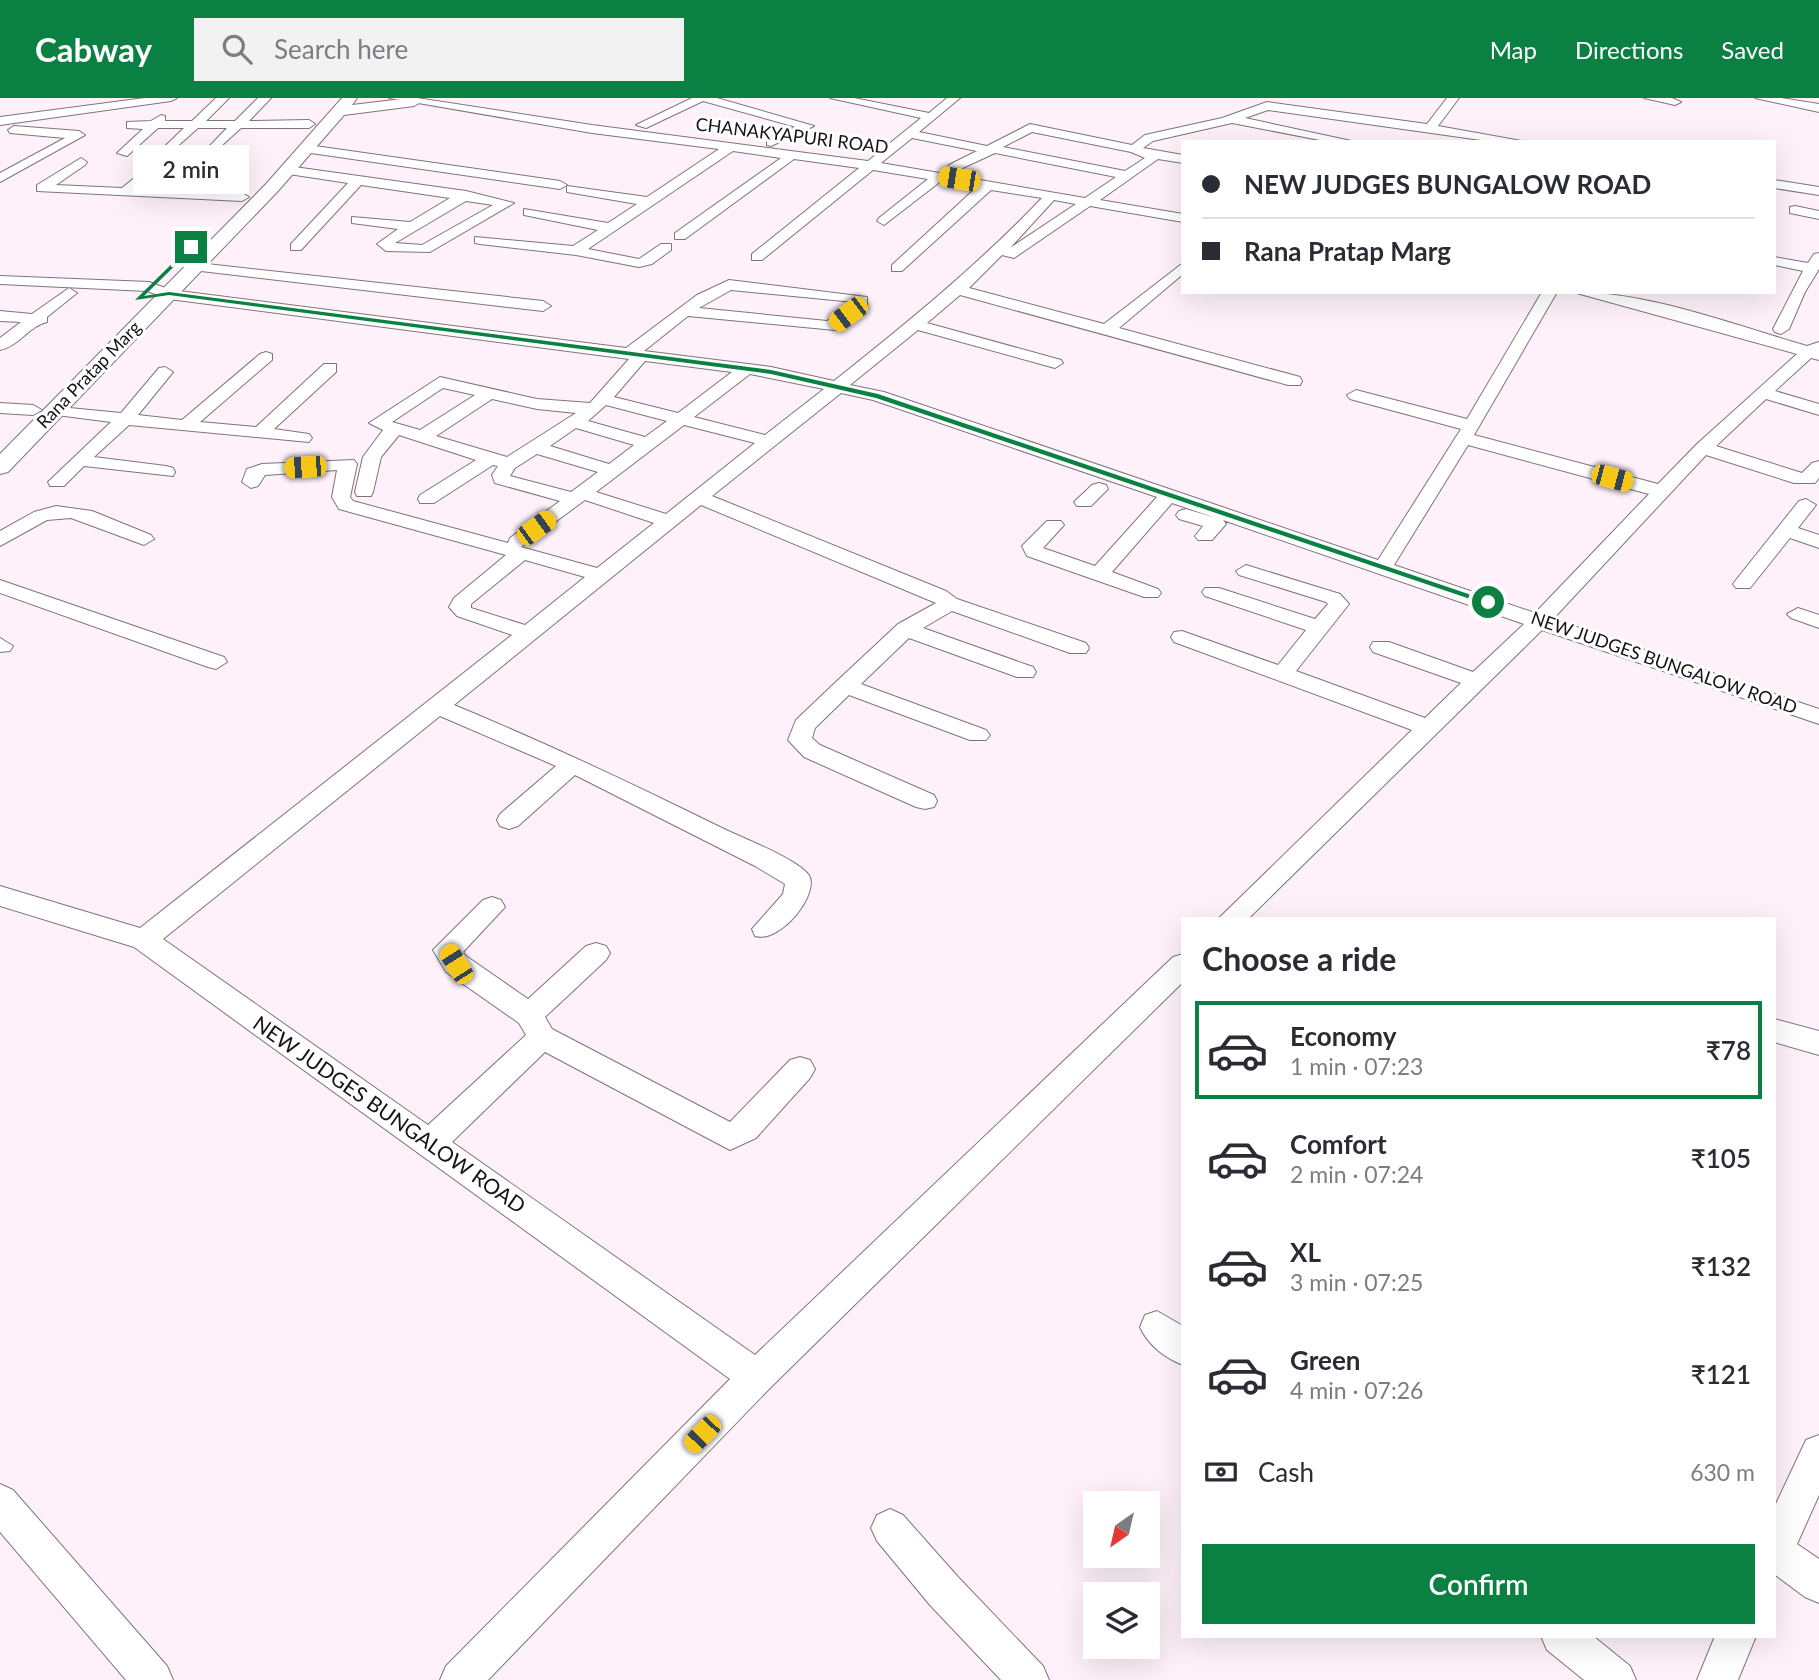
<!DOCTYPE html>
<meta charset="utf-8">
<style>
:root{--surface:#fff;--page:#f2f2f3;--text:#2b2b33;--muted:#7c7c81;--line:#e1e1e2;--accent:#0b8043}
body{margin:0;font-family:Lato,sans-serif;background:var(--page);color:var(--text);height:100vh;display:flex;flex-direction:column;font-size:26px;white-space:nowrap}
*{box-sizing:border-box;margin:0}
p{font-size:23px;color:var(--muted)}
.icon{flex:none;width:38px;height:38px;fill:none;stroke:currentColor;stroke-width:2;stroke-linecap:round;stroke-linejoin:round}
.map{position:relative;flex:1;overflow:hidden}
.details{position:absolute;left:1181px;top:819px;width:595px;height:721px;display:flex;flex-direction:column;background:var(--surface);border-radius:0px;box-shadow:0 7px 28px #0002}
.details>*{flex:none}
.banner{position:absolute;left:1181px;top:42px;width:595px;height:154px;border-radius:0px;box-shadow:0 7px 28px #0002;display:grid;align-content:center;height:154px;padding:0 21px;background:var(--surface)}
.needle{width:46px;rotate:214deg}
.fabs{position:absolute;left:1083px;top:1393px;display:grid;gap:14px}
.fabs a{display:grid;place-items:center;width:77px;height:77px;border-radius:0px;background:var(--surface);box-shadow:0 7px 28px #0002;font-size:35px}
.end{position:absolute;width:32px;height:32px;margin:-16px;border:9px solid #0b8043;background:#fff;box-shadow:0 0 0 4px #fff}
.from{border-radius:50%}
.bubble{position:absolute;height:49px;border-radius:0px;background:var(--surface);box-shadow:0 7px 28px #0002;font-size:23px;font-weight:600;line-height:49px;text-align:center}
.car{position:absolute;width:21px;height:42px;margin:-21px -10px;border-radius:9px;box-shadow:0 0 5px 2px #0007;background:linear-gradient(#f5c518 24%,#345 0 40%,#f5c518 0 76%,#345 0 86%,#f5c518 0)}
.banner b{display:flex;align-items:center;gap:24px;height:66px;font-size:26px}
.banner b+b{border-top:2px solid var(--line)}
.banner i{width:18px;height:18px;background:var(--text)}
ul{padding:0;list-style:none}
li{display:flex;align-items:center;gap:21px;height:98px;margin:0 14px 10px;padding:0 7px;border:4px solid transparent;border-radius:0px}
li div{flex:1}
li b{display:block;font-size:26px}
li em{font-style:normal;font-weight:600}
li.current{border-color:var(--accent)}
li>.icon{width:63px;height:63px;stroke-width:1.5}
h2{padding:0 21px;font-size:32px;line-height:84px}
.pay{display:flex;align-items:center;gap:18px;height:77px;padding:0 21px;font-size:26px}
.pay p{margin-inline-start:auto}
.primary-button{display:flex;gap:14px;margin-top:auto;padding:14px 21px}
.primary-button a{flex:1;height:80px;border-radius:0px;background:var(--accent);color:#fff;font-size:28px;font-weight:600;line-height:80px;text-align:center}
header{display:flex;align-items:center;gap:42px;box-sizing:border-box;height:98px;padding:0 35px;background:var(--accent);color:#fff}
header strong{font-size:33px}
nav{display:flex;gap:38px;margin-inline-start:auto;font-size:24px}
.search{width:490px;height:63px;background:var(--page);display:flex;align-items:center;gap:18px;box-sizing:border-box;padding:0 24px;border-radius:0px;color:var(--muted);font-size:26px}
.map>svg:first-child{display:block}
</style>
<header>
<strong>Cabway</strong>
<div class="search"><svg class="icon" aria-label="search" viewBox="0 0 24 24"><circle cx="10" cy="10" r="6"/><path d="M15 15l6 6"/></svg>Search here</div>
<nav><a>Map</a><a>Directions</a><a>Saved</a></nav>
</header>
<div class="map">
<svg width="1819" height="1582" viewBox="0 0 1819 1582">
<rect width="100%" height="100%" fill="#fef1fa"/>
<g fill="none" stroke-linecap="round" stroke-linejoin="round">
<defs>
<g id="minor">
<path d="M145,0H177L171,3L0,27V19Z"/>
<path d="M216,0H229L206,23H235L258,0H271L249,23L309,22L315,26L309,30H241L208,60L202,56L227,30H198L162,62L158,61V55L184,30H158L127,58L117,55L143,31L127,30V24L151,23L161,17L165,18V23H192Z"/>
<path d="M389,0H417L592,27L868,63L921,20L830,0H854L929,15L947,0H960L919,34L987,48L1030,26L1132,47L1145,37L1222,20L1267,4L1427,26L1447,0H1459L1438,28L1527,44H1495L1268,12L1245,20L1356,44H1330L1232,25L1153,43L1143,50L1183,57V65L1158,61L1100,102L1183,116V124L1090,108L1014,160L1002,157L969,190L1104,226L1183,165V176L1119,230L1300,279L1302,283L1300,287H1288L960,197L927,225L1061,262L1063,265L1055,270L918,232L850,287L884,294L1378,462L1461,331L1350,301L1347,297L1356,292L1467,321L1542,194H1557L1474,337L1658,386L1697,346L1797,256L1573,194C1649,194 1734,227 1807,248L1819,244V262L1811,260L1775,293L1819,306V317L1766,301L1716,348L1802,375L1812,365L1819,363V380L1815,385H1794L1706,357L1553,521L1819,611V626L1542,532L1248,821H1218L1412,632L1174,544L1171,539L1174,534L1182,533L1278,567L1306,532L1205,498L1202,494L1205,490H1219L1315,521L1328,506L1326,504L1239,477L1236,473L1246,467L1340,496L1349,506L1296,573L1425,620L1461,585L1373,554L1370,549L1373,544H1389L1473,574L1524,526L1223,422L1226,426L1212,442H1198L1195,438L1203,428L1179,421L1176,417L1179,413L1186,411L1216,420L1172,405L1112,474L1158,491L1161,495L1158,499H1144L1027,458L1022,448L1047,423H1061L1064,427L1043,450L1095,468L1157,399L873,302L841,295L712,398L946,493L957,501L1086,545L1089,550L1086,555H1070L952,513L923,530L1033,569L1036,574L1033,579H1017L909,540L861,586L986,632L990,637L986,642H970L849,597L815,630L812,640L820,647L934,697L937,703L934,709L925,711L916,709L804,659L788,642L796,622L837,583L898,526L936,505L701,407L454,607C546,645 635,687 724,731C745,741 794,760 808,776C822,793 781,846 755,838L752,831L783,796L785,786L755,768L575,677L518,728L509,731L500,728L497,722L500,716L556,668L440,618L163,841L428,1027L526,937L519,925L446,874L433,852L483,802L492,799L501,802L505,809L463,854L466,858L528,901L586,848L596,845L606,848L610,855L606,862L545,919L552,931L730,1024L790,962L800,959L810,962L815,971L810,980L756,1040L730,1052L545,954L452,1044L755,1257L1173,859L1183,856V884L769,1291L488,1582H440L446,1568L730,1281L134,849L0,808V788L140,830L512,537L457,518L449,509L454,500L506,457L339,411L332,399L337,372L265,377L258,388L251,390L242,384L247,371L262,366L354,362L357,366L350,399L353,403L508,445L510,440L560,403L495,385L492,377L498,368L493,367L434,405H420L418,401L420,397L476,362L399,337L381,359L373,394L371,398H357L355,394L363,359L383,332L369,325L440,279L537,301L590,305L629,261L169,201L147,193L0,186V178L149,184L171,192L626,250L697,197L729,182L867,199V209L835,232L688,218L644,253L771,269L834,283C907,225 977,168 1042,100L991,92L902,173H892V167L977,89L941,83L884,127L877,123L879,120L928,81L873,72L762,162H752V156L859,70L794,61L685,141H675V135L781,60L733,53L588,151L639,161L661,146H671V152L652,166L639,169L576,157L480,146L475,145V139L573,148L598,132L524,117V111L608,125L637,106L567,94V88L647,99L719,51L592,35ZM1032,34L1131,54L1145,60L1125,73L1003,49ZM912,40L977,53L949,67L948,70L954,74L995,55L1116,79L1085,100L881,65ZM1054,102L1076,106L1010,150L1011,149ZM731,192L854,204L827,223L699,210ZM645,263L732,274L678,315L614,299ZM750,276L824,291L765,337L694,319ZM443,290L475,297L420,332L392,324ZM492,301L537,311L576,315L507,359L436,338ZM606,307L667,323L645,339L588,323ZM684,327L755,345L666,416L596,394ZM576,330L634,347L609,366L550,348ZM1468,347L1649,396L1535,515L1394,467ZM537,356L598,374L571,394L510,378L515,370ZM585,402L654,425L597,470L521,449ZM525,462L585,479L525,527L471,510V506Z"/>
<path d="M692,0H717L814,28L771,48L767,47V41L796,29L703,3L646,30L636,27Z"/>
<path d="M1644,0H1672L1681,4L1675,7Z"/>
<path d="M1755,0H1781L1819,6V14Z"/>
<path d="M14,28L79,33L85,37L0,84V75L65,40L10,35L8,32Z"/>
<path d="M308,47L560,83L567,87L560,91L304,54L302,51Z"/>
<path d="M81,60L87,64L85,67L56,87L122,90L149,68L155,72L137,90L242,95L249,99L242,103L37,93V87Z"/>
<path d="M287,68L466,93L514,105L430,154L386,153L377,146L398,131L352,125V119L410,124L450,100L361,87L301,152H291V146L348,85L282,75V69ZM466,103L493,107L422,147L395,145Z"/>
<path d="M1774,82L1819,89V97L1774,90Z"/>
<path d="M1795,108L1819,113V121L1790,115V109Z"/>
<path d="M1819,155V171L1805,194L1789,231L1781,236L1775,234L1773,231L1803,173L1774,167V159L1808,165L1814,156Z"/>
<path d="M189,164L543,203L551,208L543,213L184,171V165Z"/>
<path d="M69,190L77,195L47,219V224C29,228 18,249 0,252V240L21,224L0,223V213L32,216Z"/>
<path d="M266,254L272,256V262L200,324L256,329L324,266H336V274L274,331L309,336L312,340L309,344L129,327L94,359L166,368L173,370L175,374L173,378L84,368L64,388H50L48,384L111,324L49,316L46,312L49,308L121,315L159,270L165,269L173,274L138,317L182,322L260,256Z"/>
<path d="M0,305L33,307L42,312L33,317L0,315Z"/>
<path d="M1099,385L1106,387L1108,391L1091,408H1077L1074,404L1092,387Z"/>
<path d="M1806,401L1816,407L1798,430L1819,437V450L1790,440L1750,490H1736L1733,486L1736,482L1799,403Z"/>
<path d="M56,408L92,413L151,437L154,441L144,447L71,420L47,422L0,448V433L34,414Z"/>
<path d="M0,482L224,559L227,564L216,571L208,569L0,495Z"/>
<path d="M1798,510L1819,517V530L1791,520L1787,516Z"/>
<path d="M0,540L13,548L10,553L0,554Z"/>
<path d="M1774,921L1819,933V957L1774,944Z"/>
<path d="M1157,1213L1183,1228V1267C1165,1260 1148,1247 1140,1229L1145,1217Z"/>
<path d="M1819,1337V1397L1797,1446L1819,1461V1505L1805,1499L1774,1476V1410L1806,1342Z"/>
<path d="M0,1386L13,1392L167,1568L173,1582H126L0,1434Z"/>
<path d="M890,1411L903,1417L958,1479L1043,1568L1049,1582H1001L930,1507L877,1443L871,1430L877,1417Z"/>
<path d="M1541,1538H1593L1630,1568L1636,1582H1584L1547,1552Z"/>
<path d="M1715,1538H1756L1738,1582H1697Z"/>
</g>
<path id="major" d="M342,0H357L352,7L411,0L421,4L414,8L344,17L278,93L8,374L0,376V356L266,86Z"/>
</defs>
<!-- minor casing -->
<use href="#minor" stroke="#7f747c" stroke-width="2"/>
<!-- major casing -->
<use href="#major" stroke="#7f747c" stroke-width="2"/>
<!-- minor -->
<use href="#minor" fill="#fff" fill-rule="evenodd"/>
<!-- major -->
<use href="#major" fill="#fff" fill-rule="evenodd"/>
</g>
<!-- route -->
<path fill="#0b8043" d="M191,147L193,150L144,198L169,194L771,272L878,296L1492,504L1485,506L876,300L771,276L169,197L135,202Z"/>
<g text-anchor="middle" stroke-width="6" stroke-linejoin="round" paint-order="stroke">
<!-- far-street labels -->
<g font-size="18" fill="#161215" stroke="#fff">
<text transform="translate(792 38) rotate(7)" y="6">CHANAKYAPURI ROAD</text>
<text transform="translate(89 277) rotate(-46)" y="6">Rana Pratap Marg</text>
<text transform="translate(1664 565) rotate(19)" y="6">NEW JUDGES BUNGALOW ROAD</text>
</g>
<!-- street labels -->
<g font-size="21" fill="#161215" stroke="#fff">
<text transform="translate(389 1017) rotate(35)" y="7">NEW JUDGES BUNGALOW ROAD</text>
</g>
</g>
</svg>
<div class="fabs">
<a><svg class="needle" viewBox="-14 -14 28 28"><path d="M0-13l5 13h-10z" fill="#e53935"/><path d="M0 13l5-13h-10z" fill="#7c7c81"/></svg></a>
<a><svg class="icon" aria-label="layers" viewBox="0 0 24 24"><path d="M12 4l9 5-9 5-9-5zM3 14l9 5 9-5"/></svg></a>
</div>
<i class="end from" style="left:1488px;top:504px"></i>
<i class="end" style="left:191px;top:149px"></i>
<div class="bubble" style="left:133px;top:47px;width:116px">2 min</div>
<i class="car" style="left:959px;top:81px;rotate:279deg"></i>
<i class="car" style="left:848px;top:216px;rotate:233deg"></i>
<i class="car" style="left:305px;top:369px;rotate:266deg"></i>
<i class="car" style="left:1612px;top:380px;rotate:105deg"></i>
<i class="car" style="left:536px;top:430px;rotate:54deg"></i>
<i class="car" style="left:456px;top:866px;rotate:328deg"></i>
<i class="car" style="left:702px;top:1336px;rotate:224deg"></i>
<div class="banner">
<b><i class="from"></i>NEW JUDGES BUNGALOW ROAD</b>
<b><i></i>Rana Pratap Marg</b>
</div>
<section class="details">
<h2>Choose a ride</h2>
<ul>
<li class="current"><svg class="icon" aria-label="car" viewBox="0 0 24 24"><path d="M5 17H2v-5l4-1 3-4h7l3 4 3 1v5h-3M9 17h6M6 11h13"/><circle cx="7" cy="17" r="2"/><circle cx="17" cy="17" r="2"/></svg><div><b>Economy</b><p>1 min · 07:23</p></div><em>₹78</em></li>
<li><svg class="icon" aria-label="car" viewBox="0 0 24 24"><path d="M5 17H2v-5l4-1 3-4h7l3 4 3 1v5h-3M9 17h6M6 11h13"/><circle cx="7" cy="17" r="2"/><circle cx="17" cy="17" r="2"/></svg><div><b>Comfort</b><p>2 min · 07:24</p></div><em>₹105</em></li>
<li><svg class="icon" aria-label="car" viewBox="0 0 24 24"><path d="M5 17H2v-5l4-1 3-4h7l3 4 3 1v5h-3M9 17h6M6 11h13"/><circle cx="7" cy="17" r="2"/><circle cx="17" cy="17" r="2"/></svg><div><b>XL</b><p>3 min · 07:25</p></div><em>₹132</em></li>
<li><svg class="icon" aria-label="car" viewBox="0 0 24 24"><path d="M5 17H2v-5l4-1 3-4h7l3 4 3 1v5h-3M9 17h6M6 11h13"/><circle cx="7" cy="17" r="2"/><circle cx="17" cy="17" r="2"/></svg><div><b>Green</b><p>4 min · 07:26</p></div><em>₹121</em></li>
</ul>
<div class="pay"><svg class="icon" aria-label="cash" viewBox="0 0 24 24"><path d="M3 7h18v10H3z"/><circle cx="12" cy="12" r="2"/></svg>Cash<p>630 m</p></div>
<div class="primary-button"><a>Confirm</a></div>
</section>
</div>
